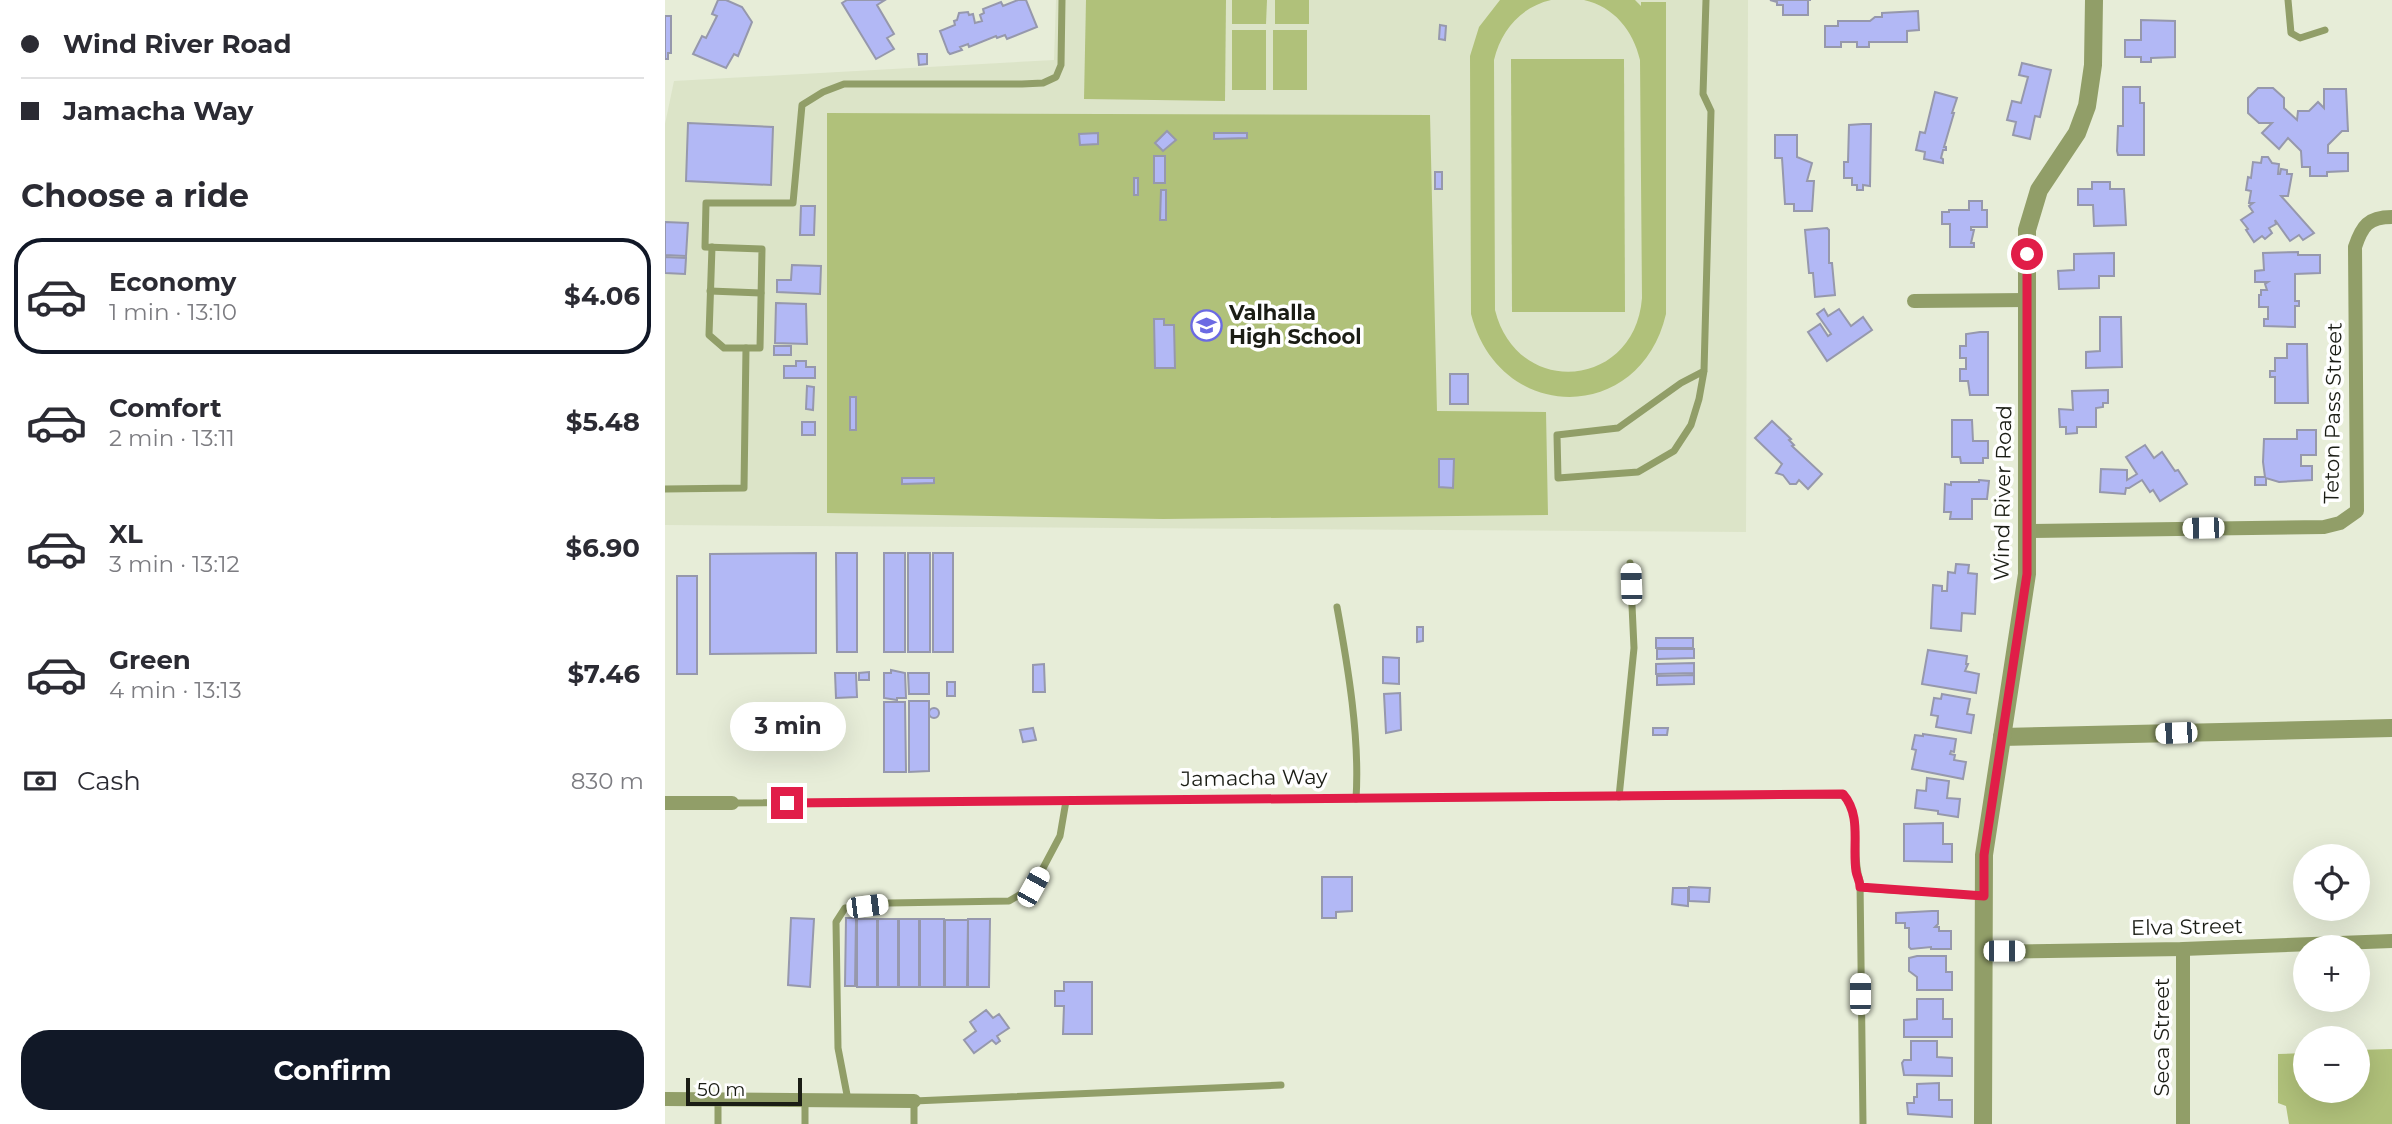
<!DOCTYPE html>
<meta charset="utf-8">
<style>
:root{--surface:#fff;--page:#f2f2f3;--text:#2b2b33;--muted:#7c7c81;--line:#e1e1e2;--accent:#111827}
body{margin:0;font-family:Montserrat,sans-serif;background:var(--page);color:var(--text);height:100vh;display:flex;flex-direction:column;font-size:26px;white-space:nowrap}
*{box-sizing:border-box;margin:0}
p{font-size:23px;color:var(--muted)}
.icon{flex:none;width:38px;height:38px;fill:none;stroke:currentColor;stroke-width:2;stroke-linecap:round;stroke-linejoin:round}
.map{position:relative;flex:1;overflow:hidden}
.sheet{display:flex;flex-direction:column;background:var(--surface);width:665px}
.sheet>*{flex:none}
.top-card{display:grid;align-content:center;height:154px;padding:0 21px;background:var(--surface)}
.fabs{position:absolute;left:1628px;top:844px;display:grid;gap:14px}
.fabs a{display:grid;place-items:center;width:77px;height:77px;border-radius:50%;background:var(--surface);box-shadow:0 7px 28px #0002;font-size:35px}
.scale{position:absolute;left:21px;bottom:18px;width:116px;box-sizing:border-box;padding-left:7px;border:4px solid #1b1d15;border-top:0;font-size:19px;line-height:24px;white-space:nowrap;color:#1b1d15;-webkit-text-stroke:5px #fff;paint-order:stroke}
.end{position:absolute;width:32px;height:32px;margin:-16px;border:9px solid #e11d48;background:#fff;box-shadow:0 0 0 4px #fff}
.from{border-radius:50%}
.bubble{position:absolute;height:49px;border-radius:24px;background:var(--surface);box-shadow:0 7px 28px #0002;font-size:23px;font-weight:700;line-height:49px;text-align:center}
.car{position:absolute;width:21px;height:42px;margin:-21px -10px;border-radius:9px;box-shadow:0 0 5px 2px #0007;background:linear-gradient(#fff 24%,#345 0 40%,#fff 0 76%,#345 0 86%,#fff 0)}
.top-card b{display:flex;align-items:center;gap:24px;height:66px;font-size:26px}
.top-card b+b{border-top:2px solid var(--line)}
.top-card i{width:18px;height:18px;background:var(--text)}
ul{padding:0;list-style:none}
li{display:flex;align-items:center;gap:21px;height:116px;margin:0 14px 10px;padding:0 7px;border:4px solid transparent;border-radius:28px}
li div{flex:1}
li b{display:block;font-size:26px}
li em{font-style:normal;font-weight:700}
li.active{border-color:var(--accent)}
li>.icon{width:63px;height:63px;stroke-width:1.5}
h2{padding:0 21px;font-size:32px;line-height:84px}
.pay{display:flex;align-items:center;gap:18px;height:77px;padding:0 21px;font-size:26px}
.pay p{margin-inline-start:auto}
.action{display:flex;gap:14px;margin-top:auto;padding:14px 21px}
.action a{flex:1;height:80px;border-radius:28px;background:var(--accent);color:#fff;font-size:28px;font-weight:700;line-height:80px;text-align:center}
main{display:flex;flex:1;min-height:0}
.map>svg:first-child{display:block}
</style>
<main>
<section class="sheet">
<div class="top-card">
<b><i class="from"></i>Wind River Road</b>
<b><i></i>Jamacha Way</b>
</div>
<h2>Choose a ride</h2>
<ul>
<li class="active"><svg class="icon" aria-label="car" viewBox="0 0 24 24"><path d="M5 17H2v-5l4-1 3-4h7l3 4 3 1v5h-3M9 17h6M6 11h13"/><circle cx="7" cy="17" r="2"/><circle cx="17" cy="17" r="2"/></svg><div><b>Economy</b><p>1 min · 13:10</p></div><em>$4.06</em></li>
<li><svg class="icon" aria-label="car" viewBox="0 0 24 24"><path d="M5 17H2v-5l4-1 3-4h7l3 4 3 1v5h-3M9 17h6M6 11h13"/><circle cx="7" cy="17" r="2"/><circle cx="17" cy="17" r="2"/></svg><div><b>Comfort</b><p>2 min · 13:11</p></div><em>$5.48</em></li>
<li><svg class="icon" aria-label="car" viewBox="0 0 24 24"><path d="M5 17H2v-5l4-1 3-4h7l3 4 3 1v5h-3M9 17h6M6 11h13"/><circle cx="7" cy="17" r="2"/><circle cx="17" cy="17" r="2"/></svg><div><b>XL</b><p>3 min · 13:12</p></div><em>$6.90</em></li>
<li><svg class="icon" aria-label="car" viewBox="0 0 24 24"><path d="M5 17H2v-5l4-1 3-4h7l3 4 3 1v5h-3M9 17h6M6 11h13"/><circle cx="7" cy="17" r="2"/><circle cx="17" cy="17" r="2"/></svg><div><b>Green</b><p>4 min · 13:13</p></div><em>$7.46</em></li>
</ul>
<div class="pay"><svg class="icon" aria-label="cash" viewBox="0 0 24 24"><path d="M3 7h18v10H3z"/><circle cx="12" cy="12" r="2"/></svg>Cash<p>830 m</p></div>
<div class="action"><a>Confirm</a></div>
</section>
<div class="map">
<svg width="1727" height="1124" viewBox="0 0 1727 1124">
<rect width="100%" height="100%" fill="#e7edd8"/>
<!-- built -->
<path fill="#dce4c8" d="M391,0H1083L1081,532L0,525V124L9,81L389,60Z"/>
<!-- green -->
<g fill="#b0c17a">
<path d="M421,0H561L560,101L419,99Z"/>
<path d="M567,0H602L601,24H567Z"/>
<rect x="610" y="0" width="34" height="24"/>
<path d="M835,0H886C856,7 836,30 829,60L830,310C852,399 970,389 977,298L975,60C968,30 949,7 919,0H970L976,6V2H1001V314C975,425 834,424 806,314L805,56L814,27Z"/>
<rect x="567" y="30" width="34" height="60"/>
<rect x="608" y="30" width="34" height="60"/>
<path d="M846,59H959L960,312H847Z"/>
<path d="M162,113L765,115L772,411L881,412L883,515L498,519L162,513Z"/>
<path d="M1727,1049V1124H1624L1621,1106L1613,1103V1054L1640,1053V1090H1692V1050Z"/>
</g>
<!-- building -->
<g fill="#b2b8f5" stroke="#9698ac" stroke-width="2">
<path d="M53,0H61L77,7L87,22L73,56L69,54L61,68L28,54L37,36L41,38L52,16L47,14Z"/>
<path d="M182,0H220L212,5L229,34L222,38L229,49L211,59L177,3Z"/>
<path d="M353,0H361L372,27L342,39L340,35L332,38L331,36L304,47L303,44L295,47L297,50L285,54L283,52L275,31L290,25L289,21L292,20L294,13L303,12L304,15L308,14L310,23L317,21L315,15L319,13L318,9L336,2L338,6Z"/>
<path d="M1105,0H1146H1143V15H1118V5H1112V2Z"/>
<path d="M1253,11L1254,30L1242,31V42H1204V47H1192V42H1176V47H1160V26H1173V21H1205L1210,17H1217V13Z"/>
<path d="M0,16H6V53H3V59H0Z"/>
<path d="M1476,20L1510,21V57L1486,58V62H1476V57H1460V40H1476Z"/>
<path d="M775,25L781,26L780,40L774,39Z"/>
<path d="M253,54H262V64L254,65Z"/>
<path d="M1357,63L1386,70L1375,117L1370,116L1365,139L1348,135L1351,122L1342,120L1347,101L1356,103L1363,77L1354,75Z"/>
<path d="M1458,87H1475V103H1479V155H1453L1452,151L1453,126H1458Z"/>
<path d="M1593,88H1608L1619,98V108L1632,120L1633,111H1644L1653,102L1659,108V89H1681L1683,131H1677L1663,145V153H1683V171L1662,172V176H1645V167H1637L1636,151L1623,138L1614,149L1597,133L1607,123H1594L1583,113V98Z"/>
<path d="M1270,92L1292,98L1287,113H1289L1279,147H1281V150H1278L1276,158L1278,159V163L1259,159L1260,152L1251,150L1255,132L1260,133Z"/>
<path d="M23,123L108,127L106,185L21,181Z"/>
<path d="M1198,124H1206L1205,186L1198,185V190H1192V185H1187V178H1179V162H1183L1184,125Z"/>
<path d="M502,131L511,140L498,151L490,143Z"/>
<path d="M433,133V144L415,145L414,134Z"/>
<path d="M549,133H582V138L549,139Z"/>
<path d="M1110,135H1132V157L1147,163L1142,181H1149L1147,211H1129V204H1120L1117,158H1110Z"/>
<rect x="489" y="156" width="11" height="27"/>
<path d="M1597,157H1603L1607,163L1614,164L1613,174H1615L1616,169L1622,170V174H1627L1623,196H1616L1649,233L1638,240L1634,235L1625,241L1610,220L1611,224L1604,228L1607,233L1600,239L1597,236L1589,242L1581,230L1583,229L1576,220L1588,212L1584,206L1588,203H1584L1586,191L1581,190L1583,177L1586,178L1588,162L1596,163Z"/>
<rect x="770" y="172" width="7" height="17"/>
<rect x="469" y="178" width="4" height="17"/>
<path d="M1427,182H1445V189H1459L1461,225L1429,226L1428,205H1413V189H1427Z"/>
<path d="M496,190H501V220H495Z"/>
<path d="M1304,201H1317V210H1322V227H1306V230H1309L1306,243H1309V247H1285V224H1277V212H1284V210H1304Z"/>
<path d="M136,206H150L149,235H135Z"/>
<path d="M0,222L23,223L21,256L0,255Z"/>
<path d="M1162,228L1164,230V263H1167L1170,295L1150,297L1148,273H1144L1140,230Z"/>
<path d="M1633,252V255H1655V273L1630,274V301H1634V306H1630V327L1599,326V319H1603V307H1594V295H1596V290H1602L1600,284L1603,282H1590V271L1599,270L1598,253Z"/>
<path d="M1449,253V276H1434V288L1394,289L1393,271L1409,270V254Z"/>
<path d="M0,257L21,258L20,274L0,273Z"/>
<path d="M127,265L156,266L155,294L112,292V280H126Z"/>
<path d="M111,303L141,304L142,344L110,343Z"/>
<path d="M1159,309L1163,316L1174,309L1186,326L1198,317L1207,330L1162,361L1143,332L1155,324L1163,336L1166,334L1152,314Z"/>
<path d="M1435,317H1456L1457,367L1421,368V352L1435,351Z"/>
<path d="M489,319H499V325H509L510,368H490Z"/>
<path d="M1315,332H1323V395H1305L1303,381H1295V369H1301V358H1295V346H1301V334Z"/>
<path d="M1622,344H1642L1643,403H1610V377H1605V371H1610V358H1622Z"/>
<rect x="109" y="346" width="17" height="9"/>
<path d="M131,361H141V367H150V378H119V366H131Z"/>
<rect x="785" y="374" width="18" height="30"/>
<path d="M142,386L149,387L148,410L141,409Z"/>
<path d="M1443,390V403H1438V407L1431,408V427H1412V433L1401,434V427H1395L1394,409L1408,410L1407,391Z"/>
<rect x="185" y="397" width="6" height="33"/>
<path d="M1287,420H1307L1308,441H1323V458H1318V463H1296L1295,457H1287Z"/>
<path d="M1107,421L1126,439L1124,440L1129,445L1127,446L1157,474L1143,489L1134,480L1131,484H1125L1118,475L1111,473L1117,464L1090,438Z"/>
<rect x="137" y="422" width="13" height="13"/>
<path d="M1632,430H1651V455H1636V466H1647V480L1614,482L1601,478V485H1590V477H1600L1598,462L1599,439H1632Z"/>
<path d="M1480,445L1489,458L1497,452L1510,471L1513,470L1522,484L1495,501L1488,490L1485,492L1477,480L1464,488H1461L1460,494L1435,492L1436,469L1462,470V480L1472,474L1461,457Z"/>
<path d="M774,459H789L788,488L774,487Z"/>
<path d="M237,478H269V483L237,484Z"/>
<path d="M1314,480L1324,481L1322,499H1307V519H1285L1286,512H1279L1280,484L1286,485V482H1314Z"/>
<path d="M151,553V653L45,654V554Z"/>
<path d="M171,553H192V652H172Z"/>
<rect x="219" y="553" width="21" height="99"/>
<rect x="243" y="553" width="22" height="99"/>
<rect x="268" y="553" width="20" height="99"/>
<path d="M1291,564L1304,565L1303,573L1312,574L1310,614L1297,613L1296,631L1266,628L1268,585L1277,586V591H1282L1283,572L1290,573Z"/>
<rect x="12" y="576" width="20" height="98"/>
<path d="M752,627H758V641L752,642Z"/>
<rect x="991" y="638" width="37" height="10"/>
<path d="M992,649H1029V658L992,659Z"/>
<path d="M1263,650L1302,656L1301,664H1303L1300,671L1314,674L1311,693L1257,684Z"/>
<path d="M718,657L734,658V684L718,683Z"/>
<path d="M1029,663V673L991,674V664Z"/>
<path d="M379,664L380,692H368V665Z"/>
<path d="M226,670L240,673L241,698H232V700L219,698V673H226Z"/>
<path d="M204,672V680H194V673Z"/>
<path d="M170,673H191L192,697L171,698Z"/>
<path d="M243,673H264V694H244Z"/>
<path d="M1029,675V684L992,685V676Z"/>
<rect x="282" y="682" width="8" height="14"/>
<path d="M735,693L736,730L721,733L719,694Z"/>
<path d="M1277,694L1305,699L1302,714L1309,715L1306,733L1271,727L1273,716L1266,715L1269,698L1276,699Z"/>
<path d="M244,701H264V771L244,772Z"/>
<path d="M219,702H240L241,772H219Z"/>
<circle cx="269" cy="713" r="5"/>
<path d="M368,728L371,740L358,742L355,730Z"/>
<path d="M988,728H1003L1002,735H988Z"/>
<path d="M1258,734L1291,739L1289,752L1286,751L1285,754L1290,755L1289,760L1301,762L1298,779L1247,769L1251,750L1247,749L1250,735L1258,736Z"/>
<path d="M1262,778L1284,781L1282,798L1295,799L1293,817L1273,814V811L1250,808L1252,790L1261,791Z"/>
<path d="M1278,823V844H1287V862L1239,861V824Z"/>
<path d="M657,877H687V911L671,912V918H657Z"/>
<path d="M1024,887L1045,888L1044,902L1024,901Z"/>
<path d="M1008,888H1023V906L1007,904Z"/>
<path d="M1267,911H1273V924L1270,927H1274V931H1286V949H1266V947L1246,949L1244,947V928H1240V923H1231V913Z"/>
<path d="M126,918L149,919L145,987L123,985Z"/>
<path d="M181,918H191L190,986H180Z"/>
<rect x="192" y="919" width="20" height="68"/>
<rect x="213" y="919" width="20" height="68"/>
<rect x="234" y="919" width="20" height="68"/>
<rect x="255" y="919" width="24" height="68"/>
<path d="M303,919H325L324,987H303Z"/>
<path d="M280,920H303L302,987H280Z"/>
<path d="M1252,956H1281V972H1287V990H1252V977L1244,971V958Z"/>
<path d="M399,982H427V1034H398L399,1006H390V991H399Z"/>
<path d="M1252,999H1278V1019H1287V1037H1239V1020L1252,1019Z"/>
<path d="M321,1010L328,1018L334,1014L344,1028L332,1036L335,1041L331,1044L327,1040L309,1053L299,1040L311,1031L305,1022Z"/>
<path d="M1246,1041H1272V1057L1287,1058V1076L1239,1075L1237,1063L1239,1060H1246Z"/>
<path d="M1274,1083V1100H1287V1117L1243,1114L1242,1103H1249V1097H1252V1084Z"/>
</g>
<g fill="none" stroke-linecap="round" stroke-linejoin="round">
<!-- service -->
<g stroke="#919e68" stroke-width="7">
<path d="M1623,0L1626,33L1635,38L1660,30"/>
<path d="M47,247L44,335L59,348H81"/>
<path d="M45,291L96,293"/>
<path d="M1039,371L1016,383L953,428L892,435L893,478L973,472L1009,451L1026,425L1034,399L1039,371L1046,111L1038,94L1041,0"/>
<path d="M0,489L79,488L81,348H95L97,249L40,247L41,203H128L137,105L158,92L179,84H357L378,83L391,77L396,65L397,0"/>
<path d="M672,607C683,667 695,738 691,799"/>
<path d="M954,797L969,648L965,563"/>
<path d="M67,803L1178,795C1199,818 1185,853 1195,881L1198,1124"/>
<path d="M1195,888L1319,896"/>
<path d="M53,1100V1124"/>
<path d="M140,1100V1124"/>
<path d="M183,1100L173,1048L171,922L180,908L224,903L344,901L368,887L395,836L401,801"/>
<path d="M249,1124V1101L616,1085"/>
</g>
<!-- minor -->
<g stroke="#919e68" stroke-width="14">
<path d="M1249,301L1362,300"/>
<path d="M1362,531L1659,527L1675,523L1692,511L1690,247C1697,226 1703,217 1727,217"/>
<path d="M0,803H67"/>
<path d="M1318,952L1518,949L1727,941"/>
<path d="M0,1099L249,1101"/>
<path d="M1518,1124V949"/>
</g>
<!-- tertiary -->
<g stroke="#919e68" stroke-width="18">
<path d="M1337,737L1727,728"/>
<path d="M1318,1124L1319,855L1362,574V230L1374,190L1412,133L1422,106L1428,65L1429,0"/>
</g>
</g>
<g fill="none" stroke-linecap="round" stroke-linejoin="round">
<!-- route -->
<path stroke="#e11d48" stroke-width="9" d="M122,803L1178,794C1197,816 1187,845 1191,871C1192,877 1195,881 1195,887L1319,896V855L1362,574V254"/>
</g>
<!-- icons -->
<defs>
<symbol id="school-ring" viewBox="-11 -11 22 22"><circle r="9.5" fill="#fff" stroke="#6b6ae3" stroke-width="1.5"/><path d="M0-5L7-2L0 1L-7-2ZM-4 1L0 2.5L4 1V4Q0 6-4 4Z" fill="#6b6ae3"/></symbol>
</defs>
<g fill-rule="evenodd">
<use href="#school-ring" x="524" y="308" width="35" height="35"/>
</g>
<g text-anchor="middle" stroke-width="7" stroke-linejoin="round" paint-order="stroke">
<!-- poi labels -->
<g font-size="21" font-weight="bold" fill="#1b1d15" stroke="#fff" text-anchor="start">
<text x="564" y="320">Valhalla<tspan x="564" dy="24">High School</tspan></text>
</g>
<!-- street labels -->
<g font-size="21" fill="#1b1d15" stroke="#fff">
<text transform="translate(1668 413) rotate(-89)" y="7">Teton Pass Street</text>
<text transform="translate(1338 493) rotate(-89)" y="7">Wind River Road</text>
<text transform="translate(589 778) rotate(-1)" y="7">Jamacha Way</text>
<text transform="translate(1522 927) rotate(-1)" y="7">Elva Street</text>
<text transform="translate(1497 1037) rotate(-90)" y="7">Seca Street</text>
</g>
</g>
</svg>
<div class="fabs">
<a><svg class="icon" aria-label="locate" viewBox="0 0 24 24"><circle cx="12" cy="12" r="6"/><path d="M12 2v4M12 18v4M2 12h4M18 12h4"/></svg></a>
<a>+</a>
<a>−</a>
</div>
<div class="scale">50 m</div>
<i class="end from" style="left:1362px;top:254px"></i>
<i class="end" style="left:122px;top:803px"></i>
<div class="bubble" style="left:65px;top:702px;width:116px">3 min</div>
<i class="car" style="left:1538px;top:528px;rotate:269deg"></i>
<i class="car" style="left:966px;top:584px;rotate:358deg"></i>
<i class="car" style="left:1511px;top:733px;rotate:268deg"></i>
<i class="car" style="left:368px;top:887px;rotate:29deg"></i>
<i class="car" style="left:202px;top:906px;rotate:83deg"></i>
<i class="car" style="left:1339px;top:951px;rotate:90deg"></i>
<i class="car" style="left:1195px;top:994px;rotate:0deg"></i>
</div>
</main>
